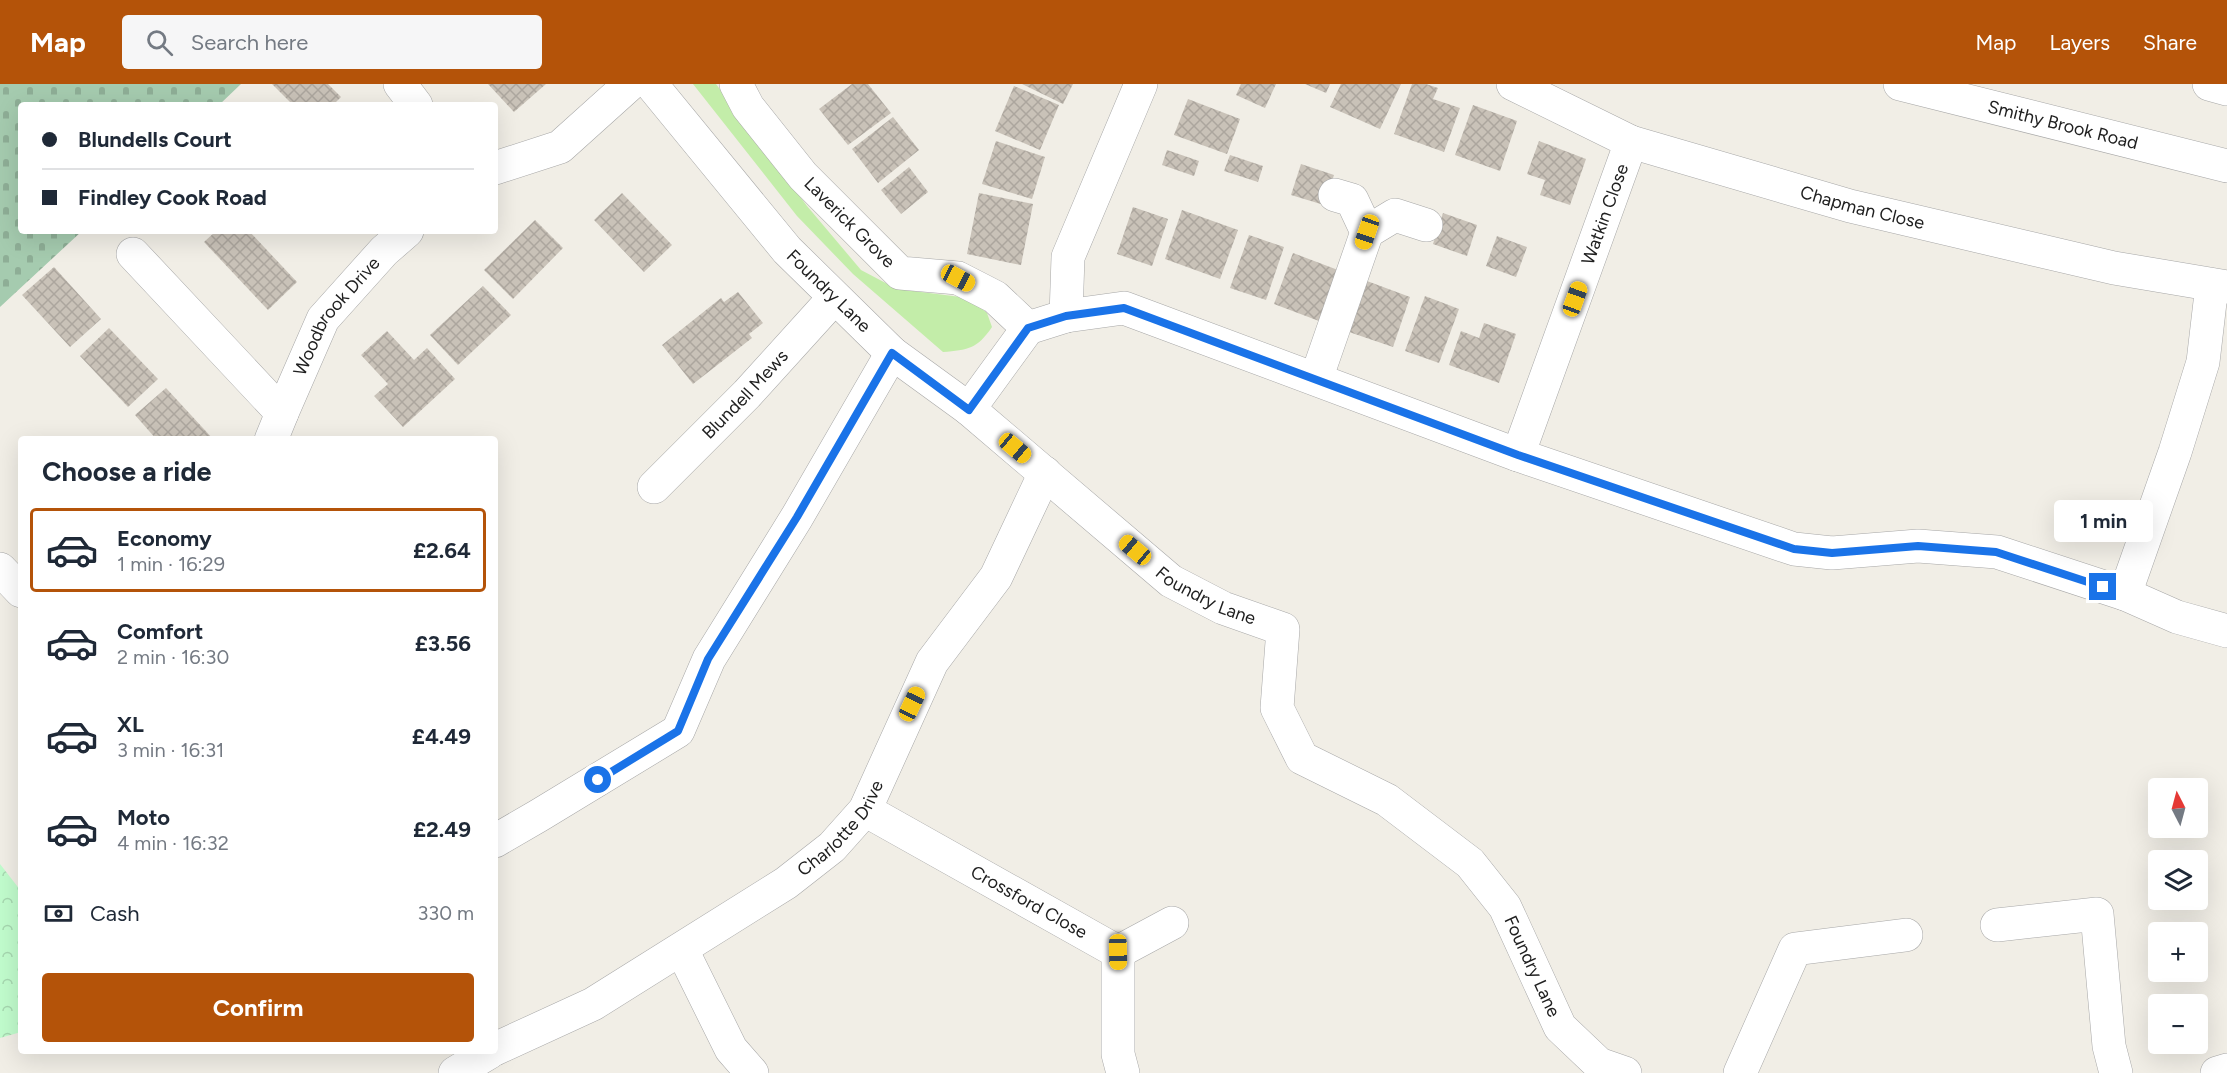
<!DOCTYPE html>
<meta charset="utf-8">
<style>
:root{--surface:#fff;--page:#f6f6f7;--text:#1f2937;--muted:#747a83;--line:#e0e1e3;--accent:#b45309}
body{margin:0;font-family:Figtree,sans-serif;background:var(--page);color:var(--text);height:100vh;display:flex;flex-direction:column;font-size:22px;white-space:nowrap}
*{box-sizing:border-box;margin:0}
p{font-size:20px;color:var(--muted)}
.icon{flex:none;width:33px;height:33px;fill:none;stroke:currentColor;stroke-width:2;stroke-linecap:round;stroke-linejoin:round}
.map{position:relative;flex:1;overflow:hidden}
.drawer{position:absolute;left:18px;top:352px;width:480px;height:618px;display:flex;flex-direction:column;background:var(--surface);border-radius:6px;box-shadow:0 6px 24px #0002}
.drawer>*{flex:none}
.top-card{position:absolute;left:18px;top:18px;width:480px;height:132px;border-radius:6px;box-shadow:0 6px 24px #0002;display:grid;align-content:center;height:132px;padding:0 24px;background:var(--surface)}
.needle{width:39px;rotate:354deg}
.tools{position:absolute;left:2148px;top:694px;display:grid;gap:12px}
.tools a{display:grid;place-items:center;width:60px;height:60px;border-radius:6px;background:var(--surface);box-shadow:0 6px 24px #0002;font-size:30px}
.end{position:absolute;width:27px;height:27px;margin:-14px;border:8px solid #1a73e8;background:#fff;box-shadow:0 0 0 3px #fff}
.from{border-radius:50%}
.bubble{position:absolute;height:42px;border-radius:6px;background:var(--surface);box-shadow:0 6px 24px #0002;font-size:20px;font-weight:700;line-height:42px;text-align:center}
.car{position:absolute;width:18px;height:36px;margin:-18px -9px;border-radius:8px;box-shadow:0 0 4px 2px #0007;background:linear-gradient(#f5c518 24%,#345 0 40%,#f5c518 0 76%,#345 0 86%,#f5c518 0)}
.top-card b{display:flex;align-items:center;gap:21px;height:57px;font-size:22px}
.top-card b+b{border-top:2px solid var(--line)}
.top-card i{width:15px;height:15px;background:var(--text)}
ul{padding:0;list-style:none}
li{display:flex;align-items:center;gap:18px;height:84px;margin:0 12px 9px;padding:0 12px;border:3px solid transparent;border-radius:6px}
li div{flex:1}
li b{display:block;font-size:22px}
li em{font-style:normal;font-weight:700}
li.on{border-color:var(--accent)}
li>.icon{width:54px;height:54px;stroke-width:1.5}
h2{padding:0 24px;font-size:27px;line-height:72px}
.pay{display:flex;align-items:center;gap:15px;height:66px;padding:0 24px;font-size:22px}
.pay p{margin-inline-start:auto}
.action{display:flex;gap:12px;margin-top:auto;padding:12px 24px}
.action a{flex:1;height:69px;border-radius:6px;background:var(--accent);color:#fff;font-size:24px;font-weight:700;line-height:69px;text-align:center}
header{display:flex;align-items:center;gap:36px;box-sizing:border-box;height:84px;padding:0 30px;background:var(--accent);color:#fff}
header strong{font-size:28px}
nav{display:flex;gap:33px;margin-inline-start:auto;font-size:21px}
.search{width:420px;height:54px;background:var(--page);display:flex;align-items:center;gap:15px;box-sizing:border-box;padding:0 21px;border-radius:6px;color:var(--muted);font-size:22px}
.map>svg:first-child{display:block}
</style>
<header>
<strong>Map</strong>
<div class="search"><svg class="icon" aria-label="search" viewBox="0 0 24 24"><circle cx="10" cy="10" r="6"/><path d="M15 15l6 6"/></svg>Search here</div>
<nav><a>Map</a><a>Layers</a><a>Share</a></nav>
</header>
<div class="map">
<svg width="2227" height="989" viewBox="0 0 2227 989">
<defs>
<pattern id="cemetery-stones" width="16" height="16" patternUnits="userSpaceOnUse" patternTransform="scale(1.5)"><rect width="16" height="16" fill="#a5cbaf"/><path d="M2 7V4a2 2 0 0 1 4 0v3zM10 15v-3a2 2 0 0 1 4 0v3z" fill="#8eae96"/></pattern>
<pattern id="park-crowns" width="20" height="18" patternUnits="userSpaceOnUse" patternTransform="scale(1.5)"><rect width="20" height="18" fill="#c1fccd"/><path d="M2 6a3 3 0 1 1 6 0M12 15a3 3 0 1 1 6 0" fill="none" stroke="#a6d8b0"/></pattern>
<pattern id="building-cross-hatch" width="8" height="8" patternUnits="userSpaceOnUse" patternTransform="scale(1.5)"><rect width="8" height="8" fill="#c9c2b8"/><path d="M0 0l8 8M0 8l8-8" fill="none" stroke="#aca69e"/></pattern>
</defs>
<rect width="100%" height="100%" fill="#f1eee6"/>
<!-- grass -->
<path fill="#c3eda9" d="M693,0H716L807,122L861,186L897,205L969,214L987,229L992,243C977,265 968,266 943,268L853,190L797,132Z"/>
<!-- cemetery -->
<path fill="url(#cemetery-stones)" d="M0,0H241L219,21H21V147H82L0,223Z"/>
<!-- park -->
<path fill="url(#park-crowns)" d="M0,780L21,807V948L0,954Z"/>
<!-- building -->
<g fill="url(#building-cross-hatch)">
<path d="M272,0H328L341,13L333,21H293Z"/>
<path d="M488,0H546L514,28Z"/>
<path d="M852,0H868L891,29L848,61L819,25Z"/>
<path d="M1022,0H1073L1063,20Z"/>
<path d="M1241,0H1276L1265,24L1236,11Z"/>
<path d="M1305,0H1330L1326,9Z"/>
<path d="M1341,0H1401L1380,45L1330,23Z"/>
<path d="M1412,0H1426L1438,4L1433,15L1460,24L1444,68L1394,50Z"/>
<path d="M1014,2L1059,21L1040,66L995,47Z"/>
<path d="M1188,15L1240,35L1227,70L1174,51Z"/>
<path d="M1473,21L1517,37L1500,87L1455,71Z"/>
<path d="M893,33L919,66L878,99L852,65Z"/>
<path d="M996,57L1045,73L1032,115L982,100Z"/>
<path d="M1539,57L1586,75L1570,121L1540,111L1545,96L1527,90Z"/>
<path d="M1167,66L1199,77L1194,92L1162,81Z"/>
<path d="M1230,71L1263,82L1258,98L1224,87Z"/>
<path d="M1301,80L1334,91L1324,121L1291,111Z"/>
<path d="M909,83L928,108L901,130L881,106Z"/>
<path d="M622,109L672,161L644,188L594,136Z"/>
<path d="M979,109L1033,120L1021,181L967,170Z"/>
<path d="M1133,123L1168,135L1152,182L1117,170Z"/>
<path d="M1182,126L1238,146L1220,195L1165,175Z"/>
<path d="M1443,129L1477,141L1467,172L1433,160Z"/>
<path d="M535,136L563,164L513,215L484,186Z"/>
<path d="M216,147H249L297,198L268,226L204,158Z"/>
<path d="M1249,151L1284,163L1266,216L1230,204Z"/>
<path d="M1497,152L1527,163L1516,193L1486,182Z"/>
<path d="M1293,169L1338,186L1319,237L1274,220Z"/>
<path d="M54,183L101,235L70,263L22,211Z"/>
<path d="M1367,197L1410,213L1393,263L1349,248Z"/>
<path d="M483,202L511,231L458,281L430,251Z"/>
<path d="M738,208L763,239L749,250L752,254L693,300L662,261L721,214L724,218Z"/>
<path d="M1425,212L1459,225L1439,279L1405,267Z"/>
<path d="M1484,239L1516,250L1499,299L1449,281L1461,247L1479,254Z"/>
<path d="M109,244L158,295L128,323L80,272Z"/>
<path d="M387,247L414,276L427,264L455,295L403,343L374,312L388,300L361,271Z"/>
<path d="M166,304L214,356H157L135,331Z"/>
</g>
<g fill="none" stroke-linecap="round" stroke-linejoin="round">
<defs>
<g id="minor">
<path d="M400,0L416,21"/>
<path id="s1" d="M651,0L787,166L892,269L969,325L1171,497L1223,524L1283,545L1277,624L1302,674L1387,716L1470,779L1505,823L1560,943L1599,980L1625,989"/>
<path id="s2" d="M736,0L748,23L803,92L900,189L958,194L995,213L1028,244"/>
<path id="s3" d="M1513,0L1631,58L1850,122L2114,184L2227,203"/>
<path id="s4" d="M1900,0L2227,82"/>
<path d="M2209,0L2227,5"/>
<path d="M495,84L560,63L630,0"/>
<path d="M1367,148L1395,131L1426,141"/>
<path id="s5" d="M133,170L282,329L323,235L384,167L407,147"/>
<path d="M1066,232L1068,173L1141,0"/>
<path d="M1316,295L1367,148L1352,116L1335,111"/>
<path d="M969,325L1028,244L1066,232L1124,224L1518,371L1794,465L1832,469L1918,462L1997,468L2125,510L2177,533L2227,547"/>
<path d="M271,356L282,329"/>
<path id="s6" d="M1518,371L1631,58"/>
<path id="s7" d="M654,403L747,310L834,214"/>
<path d="M0,485L21,507"/>
<path d="M2125,510L2175,368L2203,278L2212,201"/>
<path id="s8" d="M865,726L1118,868V970L1123,989"/>
<path d="M495,757L538,732L678,647L709,575L797,433L892,269"/>
<path d="M1997,841L2097,830L2109,962L2116,989"/>
<path d="M682,866L731,965L752,989"/>
<path d="M1118,868L1172,839"/>
<path id="s9" d="M495,965L593,920L786,799L832,763L865,726L932,578L996,493L1045,389"/>
<path d="M455,989L490,968"/>
<path d="M1740,989L1795,865L1906,851"/>
<path d="M2217,989L2227,986"/>
</g>
</defs>
<!-- minor casing -->
<use href="#minor" stroke="#a7a7a7" stroke-width="34"/>
<!-- minor -->
<use href="#minor" stroke="#fff" stroke-width="33"/>
</g>
<g fill="none" stroke-linecap="round" stroke-linejoin="round">
<!-- route -->
<path stroke="#1a73e8" stroke-width="8" d="M598,696L678,647L708,575L797,433L892,269L969,326L1028,244L1066,232L1124,224L1518,371L1794,465L1832,469L1918,462L1996,468L2103,503"/>
</g>
<g text-anchor="middle" stroke-width="4.5" stroke-linejoin="round" paint-order="stroke">
<!-- street labels -->
<g font-size="18" fill="#202020" stroke="#fff">
<text dy="6" stroke="none"><textPath href="#s4" startOffset="168">Smithy Brook Road</textPath></text>
<text dy="6" stroke="none"><textPath href="#s3" startOffset="372">Chapman Close</textPath></text>
<text dy="6" stroke="none"><textPath href="#s6" startOffset="256">Watkin Close</textPath></text>
<text dy="6" stroke="none"><textPath href="#s2" startOffset="180">Laverick Grove</textPath></text>
<text dy="6" stroke="none"><textPath href="#s1" startOffset="273">Foundry Lane</textPath></text>
<text dy="6" stroke="none"><textPath href="#s5" startOffset="330">Woodbrook Drive</textPath></text>
<text dy="6" stroke="none"><textPath href="#s7" startOffset="130">Blundell Mews</textPath></text>
<text dy="6" stroke="none"><textPath href="#s1" startOffset="760">Foundry Lane</textPath></text>
<text dy="6" stroke="none"><textPath href="#s9" startOffset="414">Charlotte Drive</textPath></text>
<text dy="6" stroke="none"><textPath href="#s8" startOffset="188">Crossford Close</textPath></text>
<text dy="6" stroke="none"><textPath href="#s1" startOffset="1300">Foundry Lane</textPath></text>
</g>
</g>
</svg>
<div class="tools">
<a><svg class="needle" viewBox="-14 -14 28 28"><path d="M0-13l5 13h-10z" fill="#e53935"/><path d="M0 13l5-13h-10z" fill="#747a83"/></svg></a>
<a><svg class="icon" aria-label="layers" viewBox="0 0 24 24"><path d="M12 4l9 5-9 5-9-5zM3 14l9 5 9-5"/></svg></a>
<a>+</a>
<a>−</a>
</div>
<i class="end from" style="left:598px;top:696px"></i>
<i class="end" style="left:2103px;top:503px"></i>
<div class="bubble" style="left:2054px;top:416px;width:99px">1 min</div>
<i class="car" style="left:1367px;top:148px;rotate:199deg"></i>
<i class="car" style="left:958px;top:194px;rotate:118deg"></i>
<i class="car" style="left:1575px;top:215px;rotate:20deg"></i>
<i class="car" style="left:1015px;top:364px;rotate:130deg"></i>
<i class="car" style="left:1135px;top:466px;rotate:310deg"></i>
<i class="car" style="left:912px;top:620px;rotate:25deg"></i>
<i class="car" style="left:1118px;top:868px;rotate:179deg"></i>
<div class="top-card">
<b><i class="from"></i>Blundells Court</b>
<b><i></i>Findley Cook Road</b>
</div>
<section class="drawer">
<h2>Choose a ride</h2>
<ul>
<li class="on"><svg class="icon" aria-label="car" viewBox="0 0 24 24"><path d="M5 17H2v-5l4-1 3-4h7l3 4 3 1v5h-3M9 17h6M6 11h13"/><circle cx="7" cy="17" r="2"/><circle cx="17" cy="17" r="2"/></svg><div><b>Economy</b><p>1 min · 16:29</p></div><em>£2.64</em></li>
<li><svg class="icon" aria-label="car" viewBox="0 0 24 24"><path d="M5 17H2v-5l4-1 3-4h7l3 4 3 1v5h-3M9 17h6M6 11h13"/><circle cx="7" cy="17" r="2"/><circle cx="17" cy="17" r="2"/></svg><div><b>Comfort</b><p>2 min · 16:30</p></div><em>£3.56</em></li>
<li><svg class="icon" aria-label="car" viewBox="0 0 24 24"><path d="M5 17H2v-5l4-1 3-4h7l3 4 3 1v5h-3M9 17h6M6 11h13"/><circle cx="7" cy="17" r="2"/><circle cx="17" cy="17" r="2"/></svg><div><b>XL</b><p>3 min · 16:31</p></div><em>£4.49</em></li>
<li><svg class="icon" aria-label="car" viewBox="0 0 24 24"><path d="M5 17H2v-5l4-1 3-4h7l3 4 3 1v5h-3M9 17h6M6 11h13"/><circle cx="7" cy="17" r="2"/><circle cx="17" cy="17" r="2"/></svg><div><b>Moto</b><p>4 min · 16:32</p></div><em>£2.49</em></li>
</ul>
<div class="pay"><svg class="icon" aria-label="cash" viewBox="0 0 24 24"><path d="M3 7h18v10H3z"/><circle cx="12" cy="12" r="2"/></svg>Cash<p>330 m</p></div>
<div class="action"><a>Confirm</a></div>
</section>
</div>
